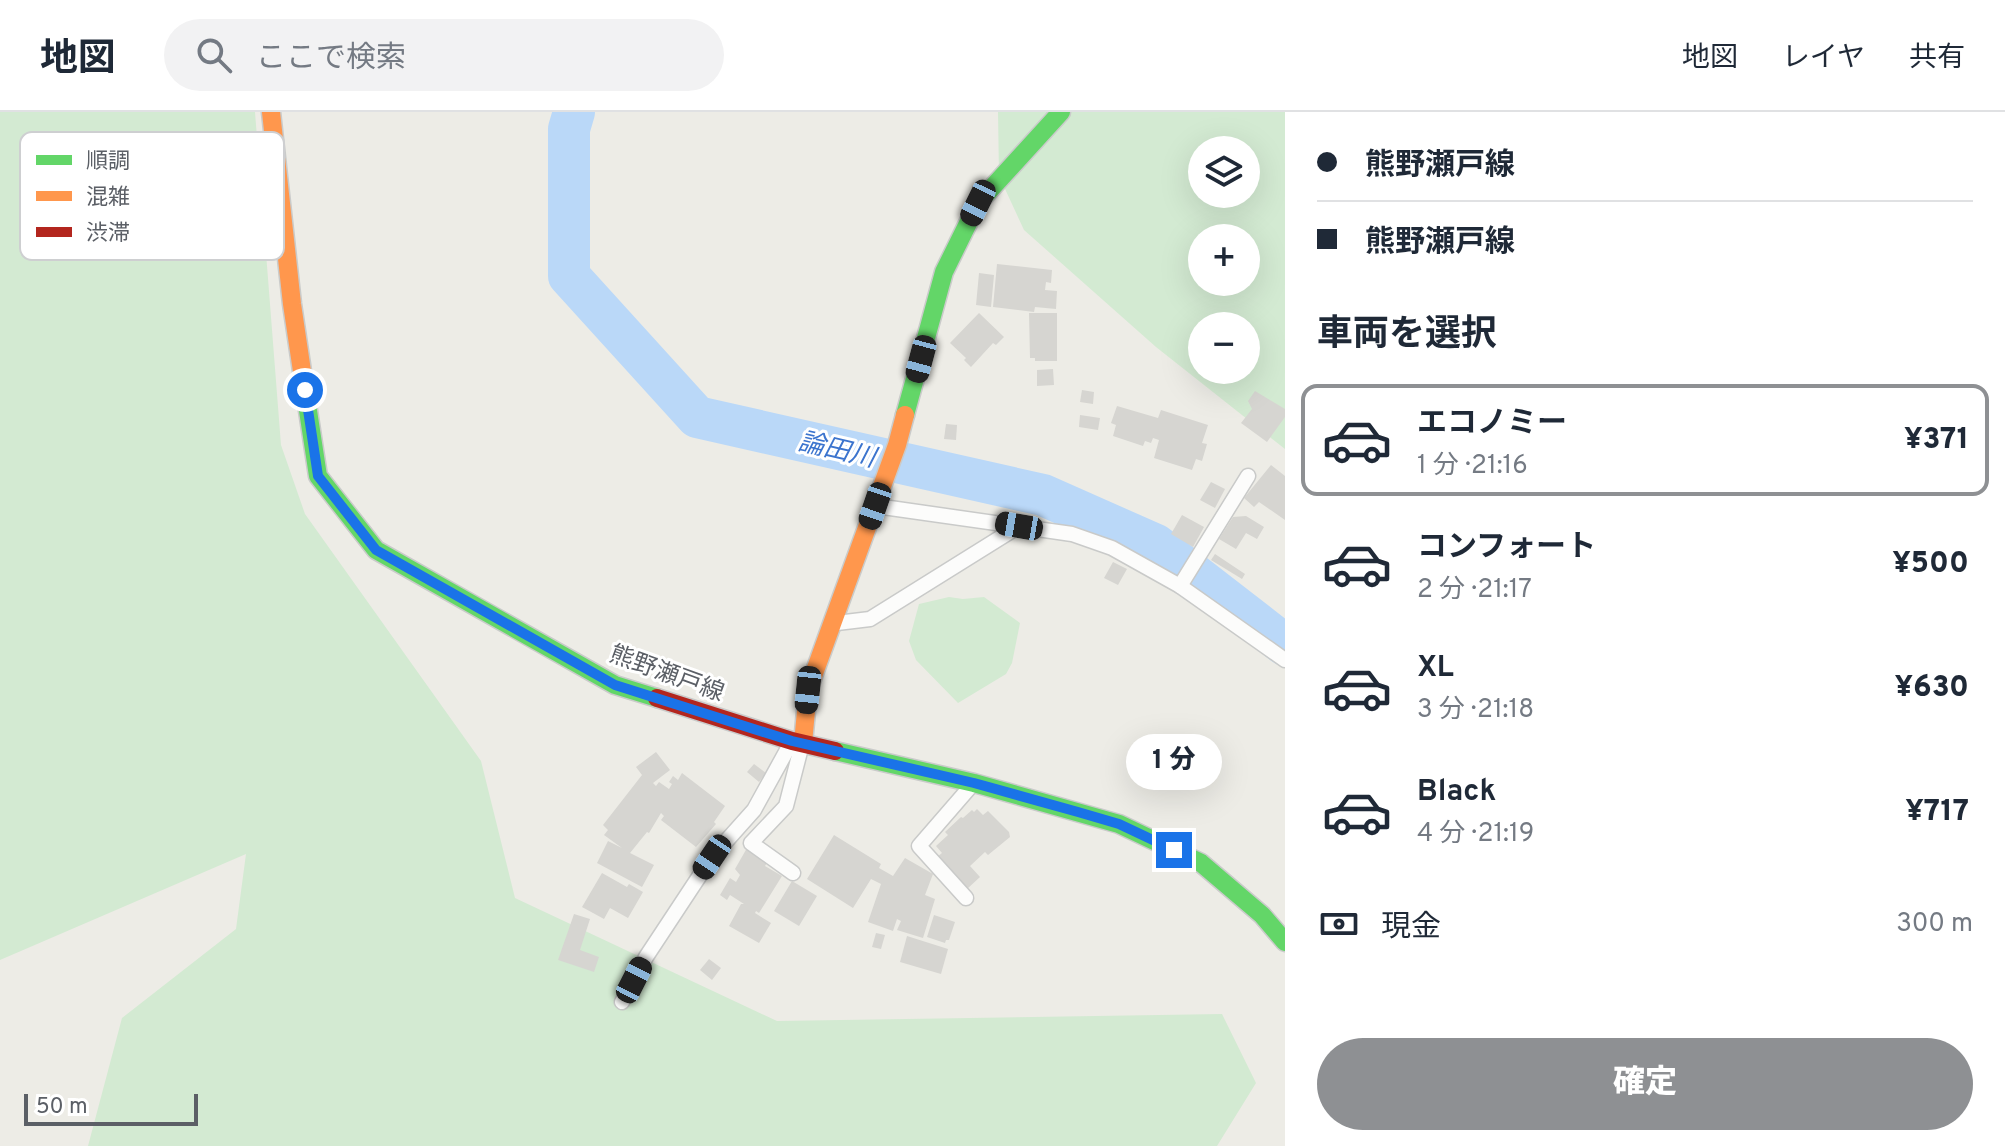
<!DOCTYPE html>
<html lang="ja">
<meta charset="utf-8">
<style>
:root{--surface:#fff;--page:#f2f2f3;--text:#1f2937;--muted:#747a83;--line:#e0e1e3;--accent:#8e9093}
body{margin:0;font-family:Overpass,"Noto Sans JP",sans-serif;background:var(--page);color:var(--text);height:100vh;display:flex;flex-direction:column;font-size:30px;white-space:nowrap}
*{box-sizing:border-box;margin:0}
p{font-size:26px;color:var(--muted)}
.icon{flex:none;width:44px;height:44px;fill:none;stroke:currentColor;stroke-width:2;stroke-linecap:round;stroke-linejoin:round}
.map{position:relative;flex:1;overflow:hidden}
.drawer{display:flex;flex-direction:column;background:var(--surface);width:720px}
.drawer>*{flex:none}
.guide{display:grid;align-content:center;height:176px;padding:0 32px;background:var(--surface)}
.buttons{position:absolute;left:1188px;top:24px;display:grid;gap:16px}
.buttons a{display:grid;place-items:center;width:72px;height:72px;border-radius:50%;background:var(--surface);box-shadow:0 8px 32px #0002;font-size:40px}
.scale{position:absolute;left:24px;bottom:20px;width:174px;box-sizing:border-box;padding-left:8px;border:4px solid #5b5f66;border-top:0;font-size:22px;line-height:28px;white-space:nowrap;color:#5b5f66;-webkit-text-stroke:6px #fff;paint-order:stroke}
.end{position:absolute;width:36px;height:36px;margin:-18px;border:10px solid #1a73e8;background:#fff;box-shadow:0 0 0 4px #fff}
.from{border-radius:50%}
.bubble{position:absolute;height:56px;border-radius:28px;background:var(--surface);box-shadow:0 8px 32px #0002;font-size:26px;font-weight:800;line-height:56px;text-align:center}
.car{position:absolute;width:24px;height:48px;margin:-24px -12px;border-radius:10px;box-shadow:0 0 6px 2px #0007;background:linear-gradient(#222 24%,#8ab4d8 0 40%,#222 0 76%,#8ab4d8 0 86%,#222 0)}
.guide b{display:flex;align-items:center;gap:28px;height:76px;font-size:30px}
.guide b+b{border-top:2px solid var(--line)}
.guide i{width:20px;height:20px;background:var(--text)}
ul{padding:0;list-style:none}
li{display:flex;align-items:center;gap:24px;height:112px;margin:0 16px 12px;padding:0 16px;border:4px solid transparent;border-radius:16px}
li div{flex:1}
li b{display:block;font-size:30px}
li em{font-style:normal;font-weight:800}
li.current{border-color:var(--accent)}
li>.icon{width:72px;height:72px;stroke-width:1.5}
h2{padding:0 32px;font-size:36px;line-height:96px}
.pay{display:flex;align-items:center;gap:20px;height:88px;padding:0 32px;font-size:30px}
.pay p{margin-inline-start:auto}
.button{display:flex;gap:16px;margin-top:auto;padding:16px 32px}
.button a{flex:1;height:92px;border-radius:48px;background:var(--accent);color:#fff;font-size:32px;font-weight:800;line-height:92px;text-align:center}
header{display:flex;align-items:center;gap:48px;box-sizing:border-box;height:112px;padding:0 40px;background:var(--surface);border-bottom:2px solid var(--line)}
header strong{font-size:38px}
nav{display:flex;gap:44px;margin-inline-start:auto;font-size:28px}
.search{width:560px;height:72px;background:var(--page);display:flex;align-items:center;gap:20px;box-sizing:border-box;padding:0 28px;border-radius:44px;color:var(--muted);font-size:30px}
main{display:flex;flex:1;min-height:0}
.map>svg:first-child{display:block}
</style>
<header>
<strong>地図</strong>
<div class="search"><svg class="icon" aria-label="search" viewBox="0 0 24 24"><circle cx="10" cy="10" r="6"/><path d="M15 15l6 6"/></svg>ここで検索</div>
<nav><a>地図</a><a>レイヤ</a><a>共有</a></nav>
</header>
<main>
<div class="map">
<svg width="1285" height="1034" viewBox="0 0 1285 1034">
<rect width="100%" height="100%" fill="#edece6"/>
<!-- green -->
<g fill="#d3ead2" fill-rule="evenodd">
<path d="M0,0H255L281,333L305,402L481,649L515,786L777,909L1222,902L1256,971L1217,1034H88L122,906L236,817L246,742L0,848Z"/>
<path d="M998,0H1285V337L1156,235L1024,118L999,64ZM1202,38H1246V82H1202ZM1202,126H1246V170H1202ZM1202,214H1246V258H1202Z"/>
<path d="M949,485L963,487L984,485L1020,511L1012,551L1006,562L958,591L916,548L909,529L919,492Z"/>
</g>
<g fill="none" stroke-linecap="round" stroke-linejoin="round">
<!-- river -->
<path stroke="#bad8f8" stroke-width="42" d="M574,0L569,17V164L697,305L1043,383L1156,433L1285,533"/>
</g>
<!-- building -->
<g fill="#d6d5d1">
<path d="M997,152L1052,158L1051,171L1046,170L1045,178L1057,179L1056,197L1035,195L1034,200L993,195Z"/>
<path d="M979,161L994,163L991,195L976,193Z"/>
<path d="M979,201L1004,225L996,233L993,231L971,255L964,248L966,246L950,231Z"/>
<path d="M1029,201H1057V249H1035V246H1030Z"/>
<path d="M1053,257L1054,273L1037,274V258Z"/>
<path d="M1082,278L1094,280L1093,292L1080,290Z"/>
<path d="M1255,279L1285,297V305L1267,330L1241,311L1252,297L1248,289Z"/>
<path d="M1117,294L1158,306L1161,298L1208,313L1202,331L1207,332L1202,349L1196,347L1192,358L1154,346L1159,328L1153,326L1151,331L1145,329L1143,334L1113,324L1116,313L1111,311Z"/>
<path d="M1080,303L1100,306L1098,318L1079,315Z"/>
<path d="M946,312L957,313L956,328L944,327Z"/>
<path d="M1271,353L1285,364V408L1259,390L1254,395L1244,386Z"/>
<path d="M1211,370L1225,377L1215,396L1200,388Z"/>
<path d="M1182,403L1204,415L1193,435L1171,422Z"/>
<path d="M1246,404L1264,415L1257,427L1246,421L1236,437L1219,427L1233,405Z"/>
<path d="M1215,442L1245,462L1242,467L1211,448Z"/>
<path d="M1113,450L1127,457L1118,473L1104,466Z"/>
<path d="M656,640L670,658L653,671L656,674L659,670L669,677L672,672L669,670L673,664L678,668L682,661L725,694L714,710L716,712L696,735L661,708L664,704L661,701L649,721L647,720L630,741L654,753L642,775L597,751L608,729L622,736L604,723L608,718L603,713L642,663L636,655Z"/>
<path d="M754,652L766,661L759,670L747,660Z"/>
<path d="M977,697L983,703L988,699L1009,720L1010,725L988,743L985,740L970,754L980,765L967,777L937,745L942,741L936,734L948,723L945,720L961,705L963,706L972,698L974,700Z"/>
<path d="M834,723L881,752L879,756L893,764L905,746L933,762L925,783L935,787L923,826L897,818L901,809L897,807L893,819L868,810L881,772L871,767L853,796L807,767Z"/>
<path d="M747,736L768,749L765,754L782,764L759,801L756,799L755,801L771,811L759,831L729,814L741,792H744L730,783L727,788L720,783L730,766L736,770L740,763L735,757Z"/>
<path d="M602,761L627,775L629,772L643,780L628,806L610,796L604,807L582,795Z"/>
<path d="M792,769L817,784L799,814L774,799Z"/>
<path d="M574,802L590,807L580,838L599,845L594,860L558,848Z"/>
<path d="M934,803L955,810L949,828H946L945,831L927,825Z"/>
<path d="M876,821L885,823L881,837L872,835Z"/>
<path d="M907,824L948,837L941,862L900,850Z"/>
<path d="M709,847L721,856L712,868L700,858Z"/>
</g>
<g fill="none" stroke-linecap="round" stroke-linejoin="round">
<defs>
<g id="lane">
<path d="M876,394L1072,422L1112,436L1180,474L1285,548"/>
<path d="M1180,474L1248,364"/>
<path d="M837,511L870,507L1019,414"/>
<path d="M793,761L751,731L786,694L802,632"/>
<path d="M966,786L919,734L971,674"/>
<path d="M622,890L646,845L712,745L754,698L792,629"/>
</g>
<g id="fast">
<path d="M303,266L318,364L376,438L615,573L657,586"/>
<path d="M905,303L944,160L978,91L1061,0"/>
<path d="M835,639L974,671L1119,712L1201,751L1262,803L1285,830"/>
</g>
<g id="slow">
<path d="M271,0L292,192L303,266"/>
<path d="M803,631L808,578L897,333L905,303"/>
</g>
<path id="jam" d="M657,586L792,629L835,639"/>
</defs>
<!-- lane casing -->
<use href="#lane" stroke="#c9cac9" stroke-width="17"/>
<!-- fast casing -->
<use href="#fast" stroke="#cacbca" stroke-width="21"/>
<!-- slow casing -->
<use href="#slow" stroke="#cacbca" stroke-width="21"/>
<!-- jam casing -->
<use href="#jam" stroke="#cacbca" stroke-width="21"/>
<!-- lane -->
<use href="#lane" stroke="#fcfcfb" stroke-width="14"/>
<!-- fast -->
<use href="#fast" stroke="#63d668" stroke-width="18"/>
<!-- slow -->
<use href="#slow" stroke="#ff974d" stroke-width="18"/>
<!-- jam -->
<use href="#jam" stroke="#b3261e" stroke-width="18"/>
</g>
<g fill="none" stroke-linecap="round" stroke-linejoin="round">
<!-- route -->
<path stroke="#1a73e8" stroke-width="10" d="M305,278L318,364L376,438L615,573L792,629L974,671L1078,700L1119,712L1174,738"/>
</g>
<g text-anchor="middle" stroke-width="6" stroke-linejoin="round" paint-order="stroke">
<!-- street labels -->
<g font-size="24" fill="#5b5f66" stroke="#fff">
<text transform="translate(667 561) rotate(20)" y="8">熊野瀬戸線</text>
</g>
<!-- water labels -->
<g font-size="26" font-style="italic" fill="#3b74ce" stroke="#fff">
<text transform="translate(837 337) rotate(13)" y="9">論田川</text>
</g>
</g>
<!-- legend -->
<rect x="20" y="20" width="264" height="128" rx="12" fill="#fff" stroke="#cecfd1" stroke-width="2"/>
<rect x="36" y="43" width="36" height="10" fill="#63d668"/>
<rect x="36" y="79" width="36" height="10" fill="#ff974d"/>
<rect x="36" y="115" width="36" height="10" fill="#b3261e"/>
<g font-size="22" fill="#5b5f66">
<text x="86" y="56">順調</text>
<text x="86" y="92">混雑</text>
<text x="86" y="128">渋滞</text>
</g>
</svg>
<div class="buttons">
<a><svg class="icon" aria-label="layers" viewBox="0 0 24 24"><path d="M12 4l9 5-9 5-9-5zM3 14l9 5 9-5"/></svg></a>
<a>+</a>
<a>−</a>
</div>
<div class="scale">50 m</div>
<i class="end from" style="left:305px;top:278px"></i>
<i class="end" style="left:1174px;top:738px"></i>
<div class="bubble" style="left:1126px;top:622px;width:96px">1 分</div>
<i class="car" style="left:978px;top:91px;rotate:206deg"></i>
<i class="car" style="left:921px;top:247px;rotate:195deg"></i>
<i class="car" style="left:875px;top:394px;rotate:199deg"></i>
<i class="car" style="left:1019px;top:414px;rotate:280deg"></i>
<i class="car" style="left:808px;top:578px;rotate:186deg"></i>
<i class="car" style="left:712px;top:745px;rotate:214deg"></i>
<i class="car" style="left:634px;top:868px;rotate:27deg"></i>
</div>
<section class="drawer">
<div class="guide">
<b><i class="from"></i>熊野瀬戸線</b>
<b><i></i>熊野瀬戸線</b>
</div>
<h2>車両を選択</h2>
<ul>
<li class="current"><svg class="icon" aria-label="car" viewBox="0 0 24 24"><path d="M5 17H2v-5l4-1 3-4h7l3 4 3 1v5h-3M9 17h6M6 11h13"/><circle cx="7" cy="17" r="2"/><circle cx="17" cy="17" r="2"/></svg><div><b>エコノミー</b><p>1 分 · 21:16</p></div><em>¥371</em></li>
<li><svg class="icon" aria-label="car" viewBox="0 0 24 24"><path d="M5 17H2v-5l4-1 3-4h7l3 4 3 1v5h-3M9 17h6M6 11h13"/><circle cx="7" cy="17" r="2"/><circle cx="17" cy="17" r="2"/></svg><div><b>コンフォート</b><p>2 分 · 21:17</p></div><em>¥500</em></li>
<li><svg class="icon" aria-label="car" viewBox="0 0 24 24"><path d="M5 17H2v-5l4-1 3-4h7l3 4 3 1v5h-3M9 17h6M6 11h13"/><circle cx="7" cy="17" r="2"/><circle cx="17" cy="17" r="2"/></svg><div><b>XL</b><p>3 分 · 21:18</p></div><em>¥630</em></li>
<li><svg class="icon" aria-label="car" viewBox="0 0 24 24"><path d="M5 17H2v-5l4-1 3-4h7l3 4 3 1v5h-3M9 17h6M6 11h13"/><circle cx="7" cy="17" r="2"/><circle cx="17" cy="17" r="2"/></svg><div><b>Black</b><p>4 分 · 21:19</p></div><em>¥717</em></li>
</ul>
<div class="pay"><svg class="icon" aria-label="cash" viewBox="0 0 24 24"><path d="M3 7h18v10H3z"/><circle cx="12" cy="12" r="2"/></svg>現金<p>300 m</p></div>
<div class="button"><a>確定</a></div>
</section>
</main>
